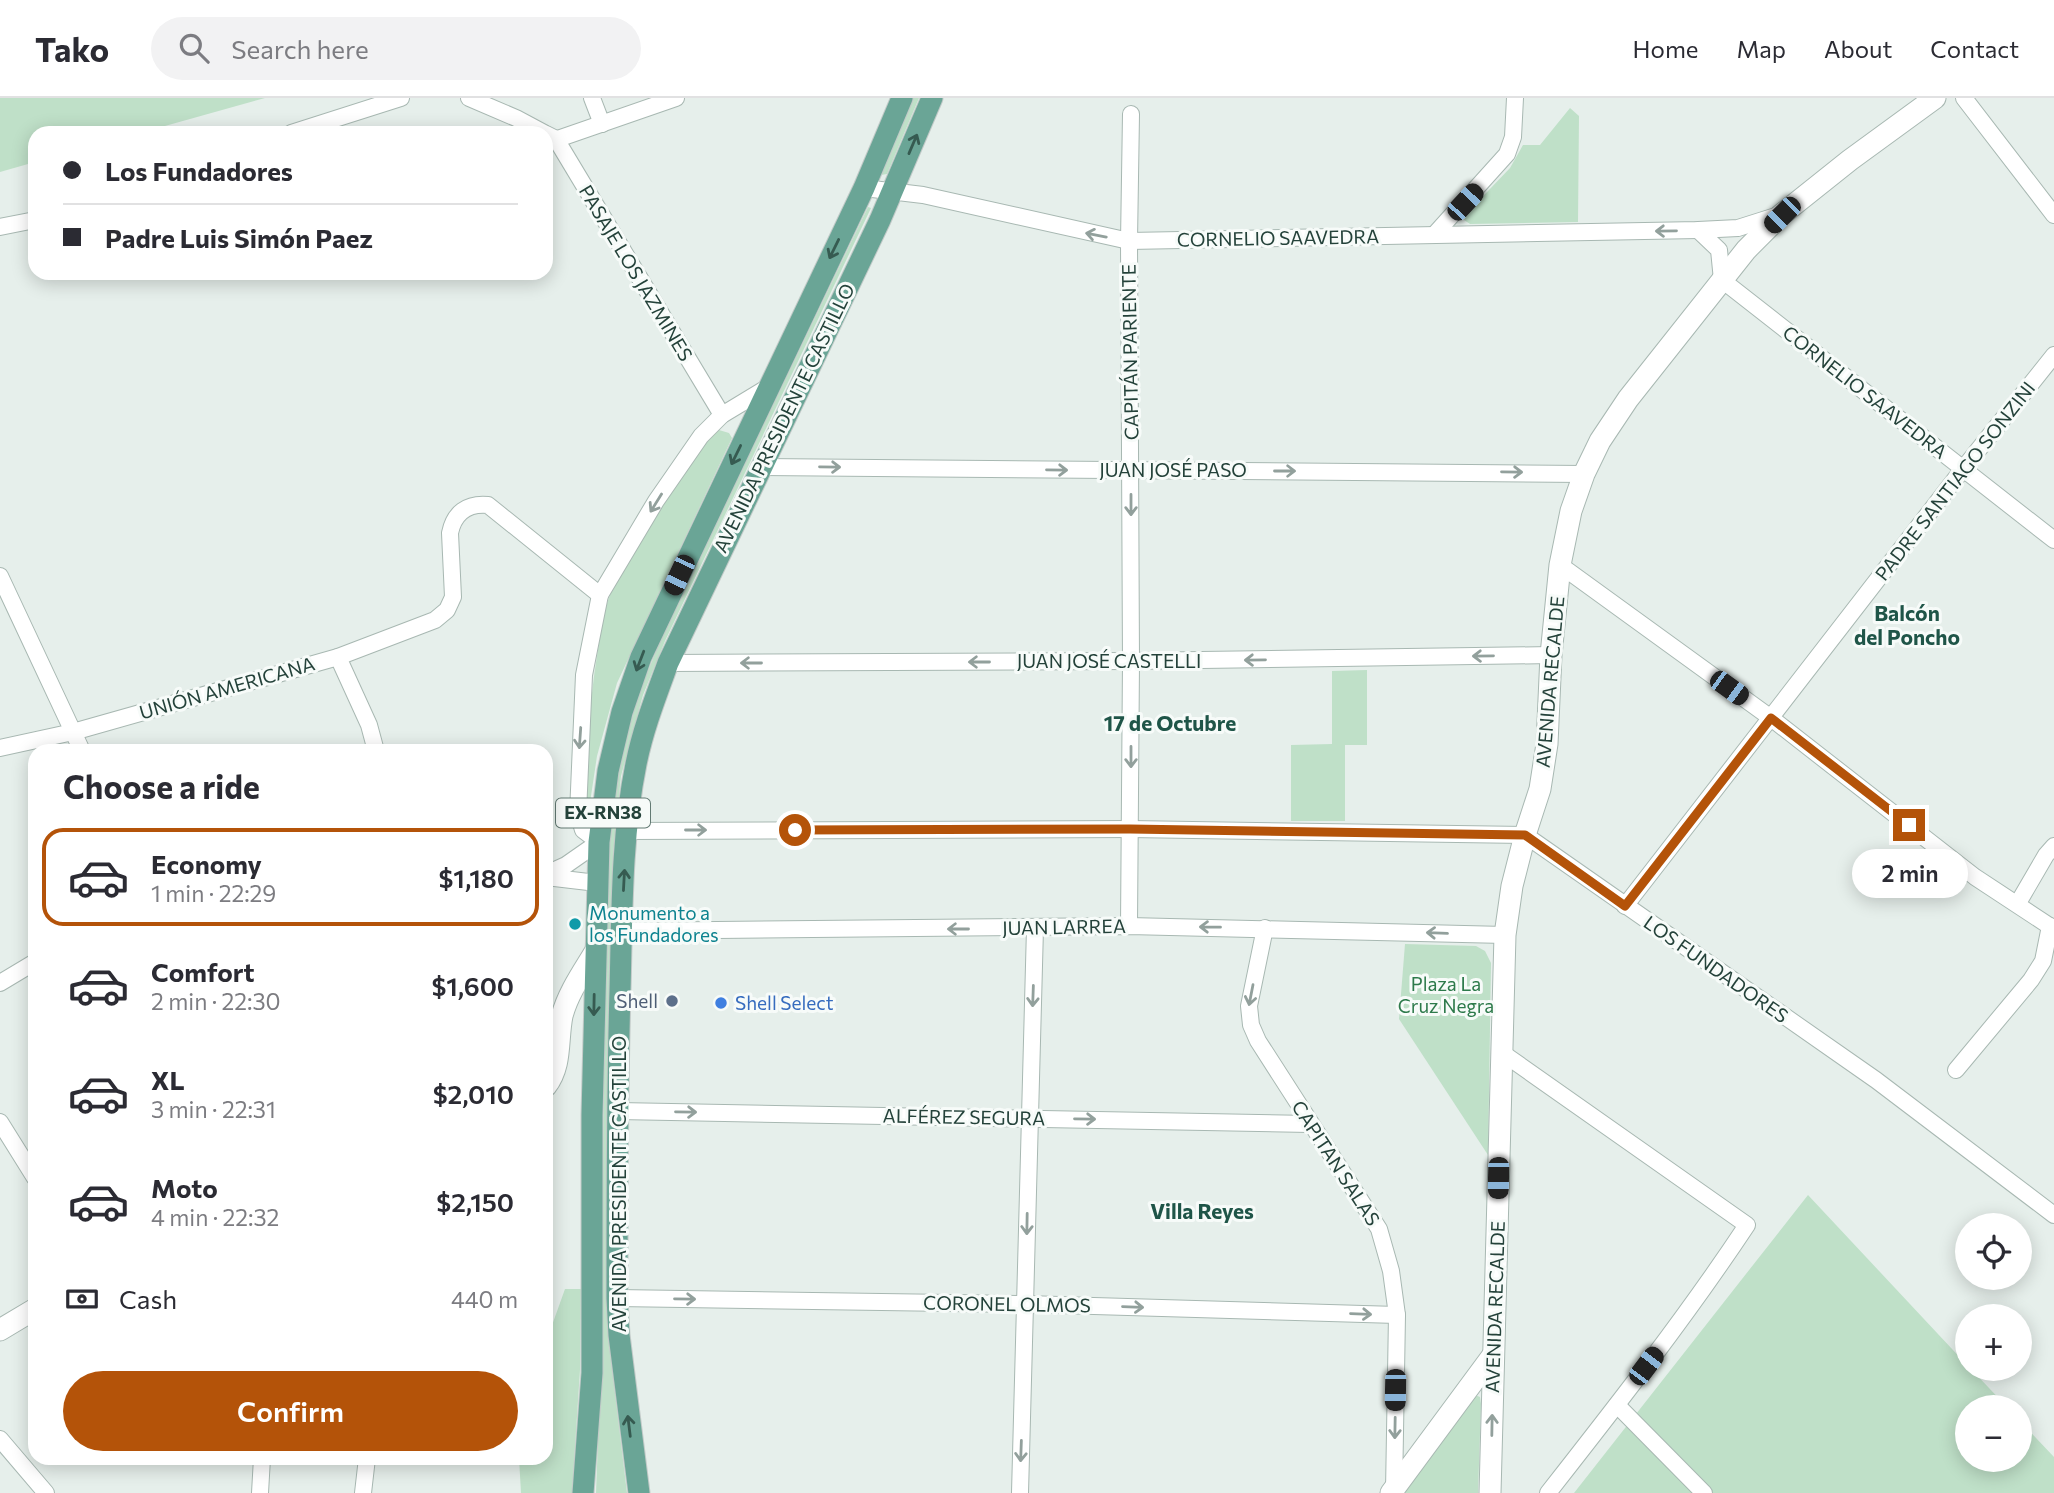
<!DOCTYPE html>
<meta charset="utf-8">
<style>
:root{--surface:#fff;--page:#f2f2f3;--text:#2b2b33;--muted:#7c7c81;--line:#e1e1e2;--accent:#b45309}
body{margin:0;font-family:Commissioner,sans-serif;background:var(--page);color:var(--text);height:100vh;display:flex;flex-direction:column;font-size:26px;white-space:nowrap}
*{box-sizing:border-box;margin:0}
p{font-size:23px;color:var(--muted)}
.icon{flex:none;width:38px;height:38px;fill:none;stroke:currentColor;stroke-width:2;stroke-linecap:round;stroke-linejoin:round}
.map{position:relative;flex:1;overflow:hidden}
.details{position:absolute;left:28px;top:646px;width:525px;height:721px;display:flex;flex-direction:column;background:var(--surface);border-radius:21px;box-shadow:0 4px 18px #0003}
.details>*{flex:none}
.top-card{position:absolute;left:28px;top:28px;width:525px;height:154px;border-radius:21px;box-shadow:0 4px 18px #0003;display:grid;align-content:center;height:154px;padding:0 35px;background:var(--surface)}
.controls{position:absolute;left:1955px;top:1115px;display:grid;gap:14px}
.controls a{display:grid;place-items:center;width:77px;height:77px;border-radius:50%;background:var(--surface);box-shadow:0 4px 18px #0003;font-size:35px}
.end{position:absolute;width:32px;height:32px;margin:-16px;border:9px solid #b45309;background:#fff;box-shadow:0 0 0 4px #fff}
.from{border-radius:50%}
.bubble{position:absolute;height:49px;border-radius:24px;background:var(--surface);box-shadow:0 4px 18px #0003;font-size:23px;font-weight:600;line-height:49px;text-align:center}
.car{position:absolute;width:21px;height:42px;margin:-21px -10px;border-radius:9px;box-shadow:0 0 5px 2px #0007;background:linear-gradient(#222 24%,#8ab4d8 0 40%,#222 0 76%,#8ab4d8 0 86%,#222 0)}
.top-card b{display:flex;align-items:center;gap:24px;height:66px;font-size:26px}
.top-card b+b{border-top:2px solid var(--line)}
.top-card i{width:18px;height:18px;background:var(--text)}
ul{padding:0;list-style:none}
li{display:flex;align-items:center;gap:21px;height:98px;margin:0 14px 10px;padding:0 21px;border:4px solid transparent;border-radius:21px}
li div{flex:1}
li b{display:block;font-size:26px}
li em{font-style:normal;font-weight:600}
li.on{border-color:var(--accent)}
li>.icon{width:63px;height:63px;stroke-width:1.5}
h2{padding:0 35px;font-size:32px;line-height:84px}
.pay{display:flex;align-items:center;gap:18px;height:77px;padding:0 35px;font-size:26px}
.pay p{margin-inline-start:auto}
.primary-button{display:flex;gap:14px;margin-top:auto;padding:14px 35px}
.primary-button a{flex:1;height:80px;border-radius:42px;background:var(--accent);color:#fff;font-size:28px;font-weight:600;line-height:80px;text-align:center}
header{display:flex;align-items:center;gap:42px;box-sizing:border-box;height:98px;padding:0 35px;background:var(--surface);border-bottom:2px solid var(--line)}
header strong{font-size:33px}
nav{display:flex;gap:38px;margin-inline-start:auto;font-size:24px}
.search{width:490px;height:63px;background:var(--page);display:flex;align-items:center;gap:18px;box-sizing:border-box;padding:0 24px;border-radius:38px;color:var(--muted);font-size:26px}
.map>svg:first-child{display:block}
</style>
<header>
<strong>Tako</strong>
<div class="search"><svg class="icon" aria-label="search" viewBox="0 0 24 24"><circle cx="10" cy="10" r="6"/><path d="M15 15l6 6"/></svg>Search here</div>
<nav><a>Home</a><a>Map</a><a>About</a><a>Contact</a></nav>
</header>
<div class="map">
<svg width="2054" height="1395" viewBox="0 0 2054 1395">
<rect width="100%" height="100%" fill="#e6efeb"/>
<!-- green -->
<g fill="#bfe0c8">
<path d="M0,0H265L140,35H35V64L0,74Z"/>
<path d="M913,0H919L887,76L881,77Z"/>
<path d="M1570,10L1579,18L1578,124L1470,126L1464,122L1466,116L1510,70L1523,47H1540Z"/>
<path d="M868,109L871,110L665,543L643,597L621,678L613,757L607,1097L608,1237L627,1395H596L602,1237L604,938L607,756L616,677L639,595L661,541Z"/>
<path d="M719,332L729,335L732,340L617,585L597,658L588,718L584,722C585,663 589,604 599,545C602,526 605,506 614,488C640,435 676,387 709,338Z"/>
<path d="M1367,572V647H1345V723H1291V647L1332,646V573Z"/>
<path d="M1405,846L1476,848L1485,853L1491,865L1488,1057L1399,921Z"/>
<path d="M1808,1097L1967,1267V1270L1971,1271L2007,1309H1967V1362H2020V1323L2054,1359V1395H1574Z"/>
<path d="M565,1191H581L580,1272L572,1395H521L519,1360H546V1244Z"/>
<path d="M1475,1297L1480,1299L1481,1306L1478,1395H1404Z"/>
</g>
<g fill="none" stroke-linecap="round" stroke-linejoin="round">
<defs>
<g id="minor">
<path d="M469,0L516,20L544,35"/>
<path d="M592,0L602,26"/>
<path d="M1964,0L2054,117"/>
<path d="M291,35L401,0"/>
<path d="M546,36L556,41L722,317"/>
<path d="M546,45L676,0"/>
<path d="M864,90L923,97L1129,143L1698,132L1738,130L1779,117"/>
<path d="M0,129L35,122"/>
<path d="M1698,132L1719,152L1722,182L2054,442"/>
<path d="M1434,137L1507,56L1513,39L1515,0"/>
<path d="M761,369L1584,376"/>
<path d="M1560,467L1771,620L1975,779L2054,831"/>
<path d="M0,478L82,653"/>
<path d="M338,559L369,627L376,653"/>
<path d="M668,565L1131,563L1551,557"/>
<path d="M0,650L73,634L338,559L435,522L447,512L453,499L450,435C454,415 467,405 488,407L600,497"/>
<path d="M627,733L1130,731L1525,737L1876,982L2054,1117"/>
<path d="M546,776L566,767L599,744L583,732L578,715L584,577L600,497L656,403L701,338L722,317L770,288"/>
<path d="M546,779L597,785"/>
<path d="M2018,805L2046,757L2054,748"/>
<path d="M1625,808L1963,371L2054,257"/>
<path d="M1129,828L1131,563L1129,143L1131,16"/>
<path d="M1265,830L1249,908L1251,927L1258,943L1379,1131L1391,1173L1397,1217L1394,1393"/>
<path d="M622,833L1129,828L1505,837"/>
<path d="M0,885L35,864"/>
<path d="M1501,954L1747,1127C1686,1219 1617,1307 1548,1395"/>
<path d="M1956,972L2031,882L2043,863L2050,828"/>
<path d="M618,1013L1310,1026"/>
<path d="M0,1024L35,1080"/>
<path d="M617,1200L1026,1206L1397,1217"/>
<path d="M1617,1307L1704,1395"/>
<path d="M0,1341L46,1395"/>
<path d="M260,1395L262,1360"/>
<path d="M363,1395L367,1360"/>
<path d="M1020,1395L1035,830"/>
</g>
<g id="tertiary">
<path d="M546,988C562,967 557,943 562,918C568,895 583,874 595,854"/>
<path d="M0,1232L35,1211"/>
<path d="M1391,1395L1493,1257"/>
<path d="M1490,1395L1505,837L1512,788L1525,737L1540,691L1547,646L1551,557L1560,467L1571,413L1584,376L1600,343L1628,301L1746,152L1781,117L1850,62L1935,0"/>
</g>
<g id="primary">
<path d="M583,1395L592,1275V1017L599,744L608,673L622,614L641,559L864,90L902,0"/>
<path d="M639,1395L619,1237L617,1200C617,1098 617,995 620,893C622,818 621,740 636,666C643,631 656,598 668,565L880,122L932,0"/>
</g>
</defs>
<!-- minor casing -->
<use href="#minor" stroke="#a8b8b2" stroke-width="18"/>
<!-- tertiary casing -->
<use href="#tertiary" stroke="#a8b8b2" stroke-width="23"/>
<!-- primary casing -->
<use href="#primary" stroke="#c2cac8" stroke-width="23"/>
<!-- minor -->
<use href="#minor" stroke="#fff" stroke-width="16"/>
<!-- tertiary -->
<use href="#tertiary" stroke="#fff" stroke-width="21"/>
<!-- primary -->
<use href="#primary" stroke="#6aa596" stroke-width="21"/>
</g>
<!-- one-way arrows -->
<defs><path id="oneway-shaft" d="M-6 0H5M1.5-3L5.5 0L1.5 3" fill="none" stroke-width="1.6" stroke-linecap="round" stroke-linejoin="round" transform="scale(1.75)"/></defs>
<g stroke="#365b51">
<use href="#oneway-shaft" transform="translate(913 46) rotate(-67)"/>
<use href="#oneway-shaft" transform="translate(834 151) rotate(116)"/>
<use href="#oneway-shaft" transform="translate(736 357) rotate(116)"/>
<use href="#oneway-shaft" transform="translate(640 563) rotate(111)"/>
<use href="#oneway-shaft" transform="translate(624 782) rotate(-87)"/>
<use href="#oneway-shaft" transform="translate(594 907) rotate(91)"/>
<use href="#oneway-shaft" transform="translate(629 1328) rotate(-97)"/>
</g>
<g stroke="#92a09c">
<use href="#oneway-shaft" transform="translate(1666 133) rotate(179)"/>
<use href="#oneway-shaft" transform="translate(1096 137) rotate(-169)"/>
<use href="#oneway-shaft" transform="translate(830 369) rotate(1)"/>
<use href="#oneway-shaft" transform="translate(1057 372) rotate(1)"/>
<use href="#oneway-shaft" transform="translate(1285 373)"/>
<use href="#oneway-shaft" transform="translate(1512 374) rotate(1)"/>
<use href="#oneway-shaft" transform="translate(656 405) rotate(122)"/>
<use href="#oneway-shaft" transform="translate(1131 407) rotate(90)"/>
<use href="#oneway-shaft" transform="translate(1483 558) rotate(179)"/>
<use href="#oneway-shaft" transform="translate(1255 562) rotate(179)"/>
<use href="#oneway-shaft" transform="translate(979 564) rotate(180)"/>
<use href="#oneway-shaft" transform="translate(751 565) rotate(180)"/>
<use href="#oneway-shaft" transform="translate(580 640) rotate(94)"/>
<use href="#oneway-shaft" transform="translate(1131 659) rotate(90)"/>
<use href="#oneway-shaft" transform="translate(696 732)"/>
<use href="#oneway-shaft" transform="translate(1210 829) rotate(-179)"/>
<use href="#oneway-shaft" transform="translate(958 831) rotate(180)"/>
<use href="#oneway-shaft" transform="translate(1437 835) rotate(-178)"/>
<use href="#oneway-shaft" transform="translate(1251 897) rotate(101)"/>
<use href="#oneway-shaft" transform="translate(1033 898) rotate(92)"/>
<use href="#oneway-shaft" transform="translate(686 1014) rotate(1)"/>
<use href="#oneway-shaft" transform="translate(1085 1021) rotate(1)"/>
<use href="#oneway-shaft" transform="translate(1027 1126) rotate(91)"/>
<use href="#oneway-shaft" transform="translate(685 1201) rotate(1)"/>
<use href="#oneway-shaft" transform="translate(1133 1209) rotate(2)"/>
<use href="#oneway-shaft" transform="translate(1361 1216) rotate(2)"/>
<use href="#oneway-shaft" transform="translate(1492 1327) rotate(-89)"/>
<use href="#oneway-shaft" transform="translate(1395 1330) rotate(91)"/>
<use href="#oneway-shaft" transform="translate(1021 1353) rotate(92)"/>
</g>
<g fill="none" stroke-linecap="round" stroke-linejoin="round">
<!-- route -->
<path stroke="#b45309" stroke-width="9" d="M795,732L1130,731L1525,737L1625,808L1771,620L1909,727"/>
</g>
<!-- markers -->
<circle fill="#0f9aa8" stroke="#f7fbf9" stroke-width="2.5" cx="575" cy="826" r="7"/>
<circle fill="#5c6f8a" stroke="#f7fbf9" stroke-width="2.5" cx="672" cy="903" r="7"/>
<circle fill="#3f7fe0" stroke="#f7fbf9" stroke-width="2.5" cx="721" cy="905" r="7"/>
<g text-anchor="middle" stroke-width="6" stroke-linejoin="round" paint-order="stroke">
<!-- shield labels -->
<rect fill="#f7fbf9" stroke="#637a73" stroke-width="2" x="556" y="700.5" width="94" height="29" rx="5"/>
<g font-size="18" font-weight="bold" fill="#24423a">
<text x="603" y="721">EX-RN38</text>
</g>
<!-- street labels -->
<g font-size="19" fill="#24423a" stroke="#f7fbf9">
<text transform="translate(1278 140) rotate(-1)" y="7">CORNELIO SAAVEDRA</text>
<text transform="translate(636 175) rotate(59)" y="7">PASAJE LOS JAZMINES</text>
<text transform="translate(1130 254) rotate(-91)" y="7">CAPITÁN PARIENTE</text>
<text transform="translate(1865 294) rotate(38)" y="7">CORNELIO SAAVEDRA</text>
<text transform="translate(784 320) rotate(-64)" y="7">AVENIDA PRESIDENTE CASTILLO</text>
<text x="1173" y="379">JUAN JOSÉ PASO</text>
<text transform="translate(1955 383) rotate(-52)" y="7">PADRE SANTIAGO SONZINI</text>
<text x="1109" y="570">JUAN JOSÉ CASTELLI</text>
<text transform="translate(1550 584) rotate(-85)" y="7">AVENIDA RECALDE</text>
<text transform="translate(227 590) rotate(-16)" y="7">UNIÓN AMERICANA</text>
<text transform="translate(1064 829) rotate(-1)" y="7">JUAN LARREA</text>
<text transform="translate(1716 871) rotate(35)" y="7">LOS FUNDADORES</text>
<text transform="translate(964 1019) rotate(1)" y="7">ALFÉREZ SEGURA</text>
<text transform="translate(1336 1065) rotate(57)" y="7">CAPITAN SALAS</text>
<text transform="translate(619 1086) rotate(-90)" y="7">AVENIDA PRESIDENTE CASTILLO</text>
<text transform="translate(1007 1206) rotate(1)" y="7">CORONEL OLMOS</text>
<text transform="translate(1495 1209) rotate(-88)" y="7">AVENIDA RECALDE</text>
</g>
<!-- culture labels -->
<g font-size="19" fill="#0d838f" stroke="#f7fbf9" text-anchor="start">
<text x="589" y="822">Monumento a<tspan x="589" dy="22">los Fundadores</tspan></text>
</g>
<!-- park labels -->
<g font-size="19" fill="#2d7a4b" stroke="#f7fbf9">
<text x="1446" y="893">Plaza La<tspan x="1446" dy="22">Cruz Negra</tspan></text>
</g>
<!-- service labels -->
<g font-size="19" fill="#4e5e75" stroke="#f7fbf9" text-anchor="end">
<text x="658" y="910">Shell</text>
</g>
<!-- shop labels -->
<g font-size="19" fill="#366cbe" stroke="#f7fbf9" text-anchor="start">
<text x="735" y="912">Shell Select</text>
</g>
<!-- neighbourhood labels -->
<g font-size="21" font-weight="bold" fill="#1f5548" stroke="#f7fbf9">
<text x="1907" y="523">Balcón<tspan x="1907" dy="24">del Poncho</tspan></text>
<text x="1170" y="633">17 de Octubre</text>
<text x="1202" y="1121">Villa Reyes</text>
</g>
</g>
</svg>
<div class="controls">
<a><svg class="icon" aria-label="locate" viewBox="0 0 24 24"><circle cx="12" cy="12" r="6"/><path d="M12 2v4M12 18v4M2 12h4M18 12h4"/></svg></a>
<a>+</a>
<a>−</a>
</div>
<i class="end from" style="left:795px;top:732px"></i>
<i class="end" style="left:1909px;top:727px"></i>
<div class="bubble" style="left:1852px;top:751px;width:116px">2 min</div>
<i class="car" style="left:1465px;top:104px;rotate:43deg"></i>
<i class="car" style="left:1782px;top:117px;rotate:225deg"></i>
<i class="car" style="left:679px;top:477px;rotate:205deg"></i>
<i class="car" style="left:1729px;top:590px;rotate:126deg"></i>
<i class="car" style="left:1498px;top:1080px;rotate:181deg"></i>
<i class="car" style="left:1646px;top:1268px;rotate:37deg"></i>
<i class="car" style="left:1395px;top:1292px;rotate:181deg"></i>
<div class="top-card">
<b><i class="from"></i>Los Fundadores</b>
<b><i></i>Padre Luis Simón Paez</b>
</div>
<section class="details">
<h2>Choose a ride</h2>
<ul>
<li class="on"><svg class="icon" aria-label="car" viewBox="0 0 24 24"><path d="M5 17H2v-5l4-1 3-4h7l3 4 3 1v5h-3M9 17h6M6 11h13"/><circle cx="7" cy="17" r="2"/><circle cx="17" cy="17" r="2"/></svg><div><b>Economy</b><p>1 min · 22:29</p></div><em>$1,180</em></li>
<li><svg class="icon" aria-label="car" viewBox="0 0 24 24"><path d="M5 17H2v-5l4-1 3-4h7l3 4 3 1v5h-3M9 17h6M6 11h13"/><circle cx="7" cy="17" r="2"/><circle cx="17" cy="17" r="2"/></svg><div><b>Comfort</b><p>2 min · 22:30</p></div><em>$1,600</em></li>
<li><svg class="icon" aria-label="car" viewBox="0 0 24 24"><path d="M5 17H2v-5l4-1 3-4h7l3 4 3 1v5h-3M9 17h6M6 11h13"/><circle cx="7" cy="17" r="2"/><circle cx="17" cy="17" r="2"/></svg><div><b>XL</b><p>3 min · 22:31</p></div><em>$2,010</em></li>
<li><svg class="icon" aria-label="car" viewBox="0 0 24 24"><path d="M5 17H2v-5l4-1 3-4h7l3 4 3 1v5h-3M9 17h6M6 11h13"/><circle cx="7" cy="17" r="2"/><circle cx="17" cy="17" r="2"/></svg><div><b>Moto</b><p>4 min · 22:32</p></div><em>$2,150</em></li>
</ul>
<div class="pay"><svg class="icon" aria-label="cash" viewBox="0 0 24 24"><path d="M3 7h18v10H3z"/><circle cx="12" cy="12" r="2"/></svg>Cash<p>440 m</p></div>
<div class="primary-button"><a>Confirm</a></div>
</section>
</div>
